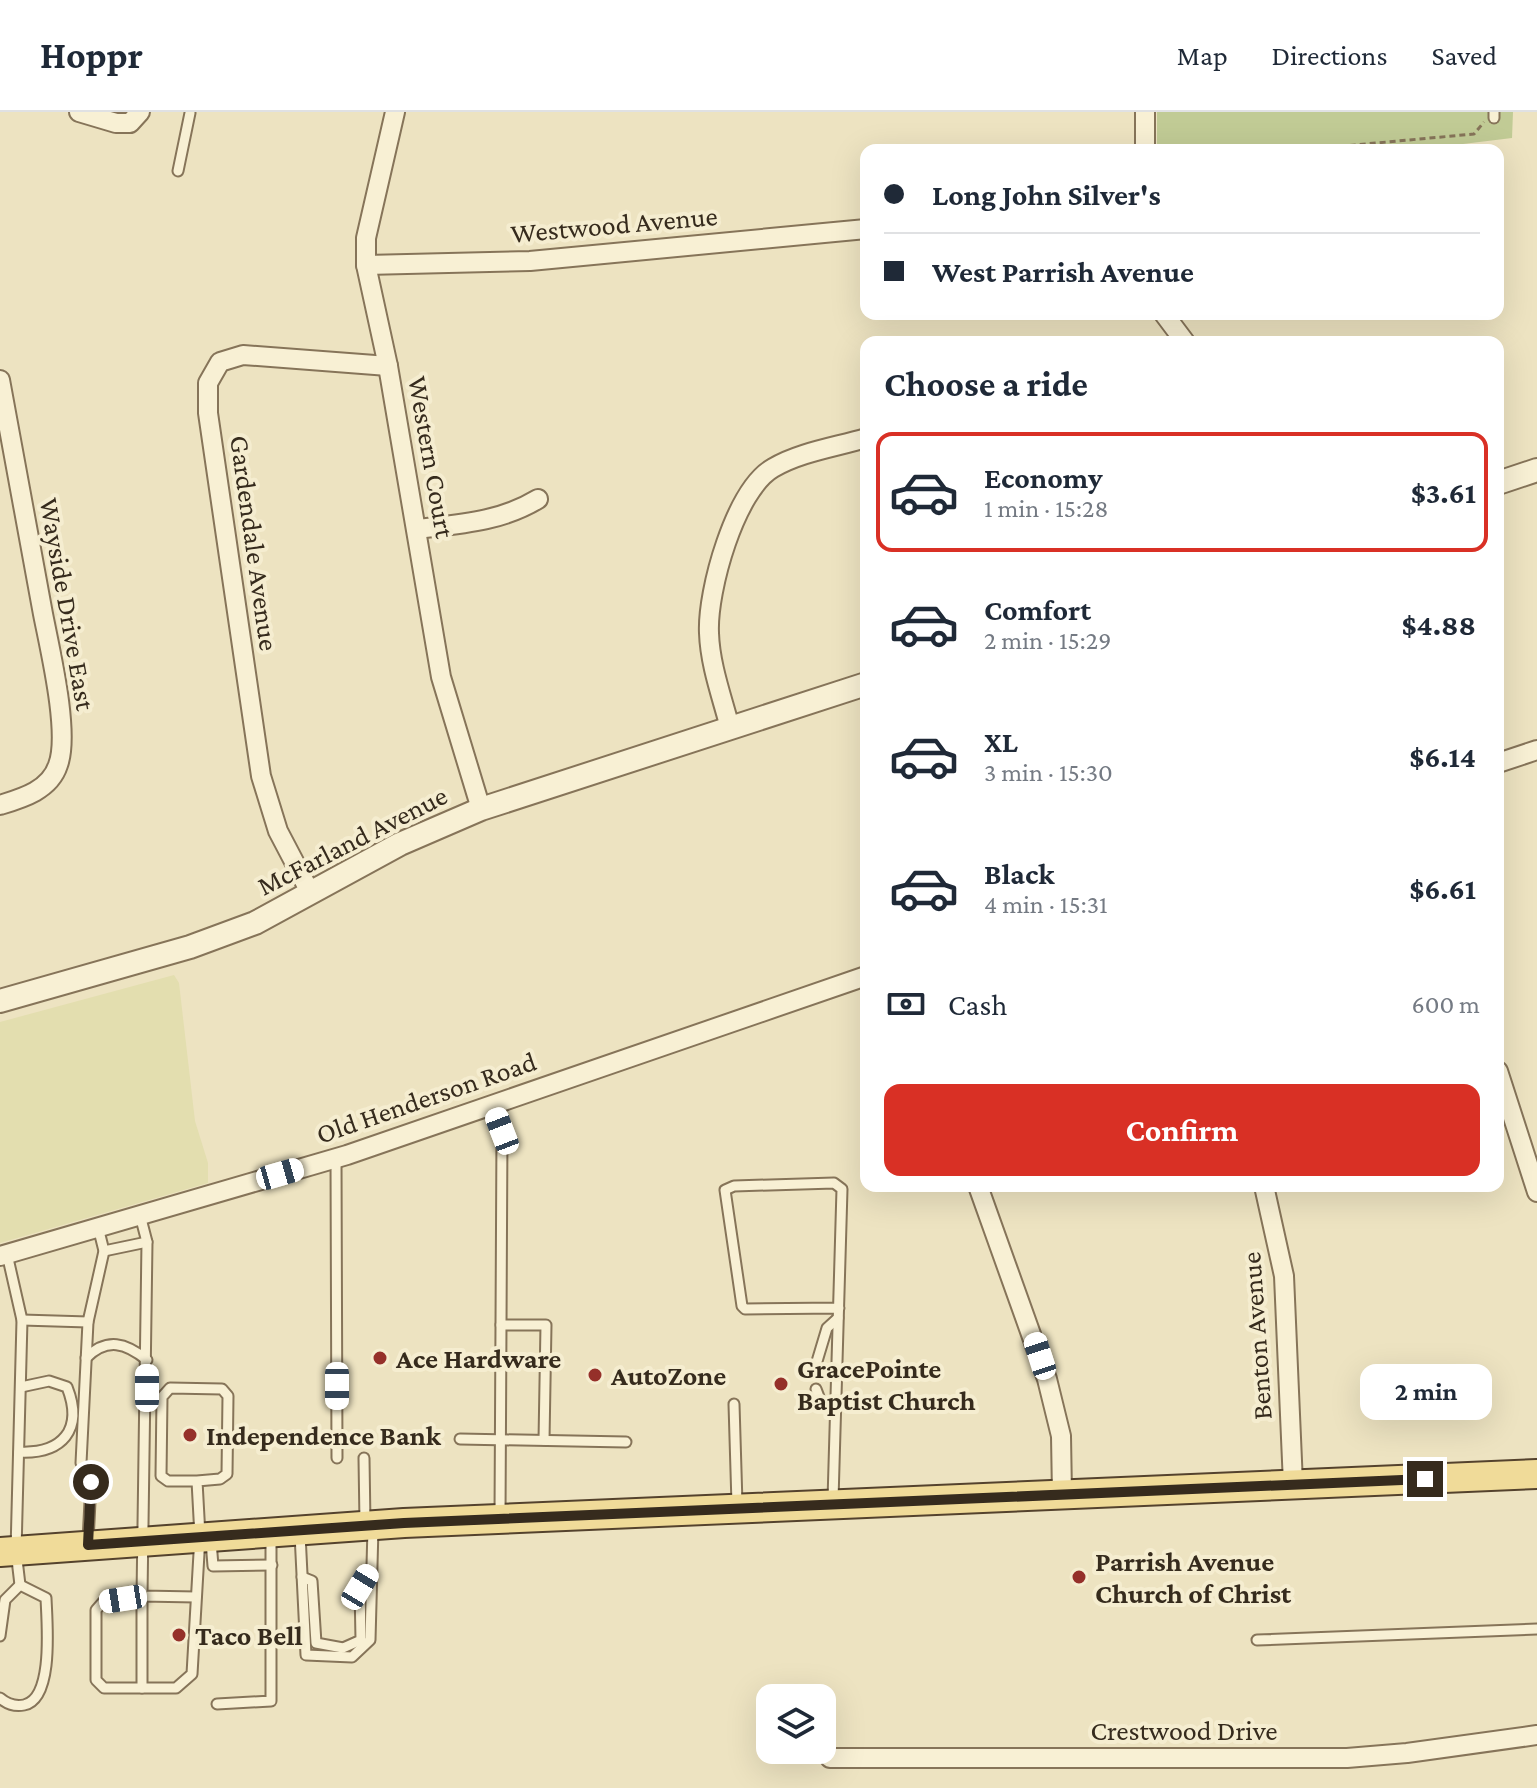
<!DOCTYPE html>
<meta charset="utf-8">
<style>
:root{--surface:#fff;--page:#f6f6f7;--text:#1f2937;--muted:#747a83;--line:#e0e1e3;--accent:#d93025}
body{margin:0;font-family:"Crimson Pro",serif;background:var(--page);color:var(--text);height:100vh;display:flex;flex-direction:column;font-size:30px;white-space:nowrap}
*{box-sizing:border-box;margin:0}
p{font-size:26px;color:var(--muted)}
.icon{flex:none;width:44px;height:44px;fill:none;stroke:currentColor;stroke-width:2;stroke-linecap:round;stroke-linejoin:round}
.map{position:relative;flex:1;overflow:hidden}
.side{position:absolute;left:860px;top:224px;width:644px;height:856px;display:flex;flex-direction:column;background:var(--surface);border-radius:16px;box-shadow:0 8px 32px #0002}
.side>*{flex:none}
.banner{position:absolute;left:860px;top:32px;width:644px;height:176px;border-radius:16px;box-shadow:0 8px 32px #0002;display:grid;align-content:center;height:176px;padding:0 24px;background:var(--surface)}
.tools{position:absolute;left:756px;top:1572px;display:grid;gap:16px}
.tools a{display:grid;place-items:center;width:80px;height:80px;border-radius:16px;background:var(--surface);box-shadow:0 8px 32px #0002;font-size:40px}
.end{position:absolute;width:36px;height:36px;margin:-18px;border:10px solid #362b1d;background:#fff;box-shadow:0 0 0 4px #fff}
.from{border-radius:50%}
.bubble{position:absolute;height:56px;border-radius:16px;background:var(--surface);box-shadow:0 8px 32px #0002;font-size:26px;font-weight:700;line-height:56px;text-align:center}
.car{position:absolute;width:24px;height:48px;margin:-24px -12px;border-radius:10px;box-shadow:0 0 6px 2px #0007;background:linear-gradient(#fff 24%,#345 0 40%,#fff 0 76%,#345 0 86%,#fff 0)}
.banner b{display:flex;align-items:center;gap:28px;height:76px;font-size:30px}
.banner b+b{border-top:2px solid var(--line)}
.banner i{width:20px;height:20px;background:var(--text)}
ul{padding:0;list-style:none}
li{display:flex;align-items:center;gap:24px;height:120px;margin:0 16px 12px;padding:0 8px;border:4px solid transparent;border-radius:16px}
li div{flex:1}
li b{display:block;font-size:30px}
li em{font-style:normal;font-weight:700}
li.current{border-color:var(--accent)}
li>.icon{width:72px;height:72px;stroke-width:1.5}
h2{padding:0 24px;font-size:36px;line-height:96px}
.pay{display:flex;align-items:center;gap:20px;height:88px;padding:0 24px;font-size:30px}
.pay p{margin-inline-start:auto}
.button{display:flex;gap:16px;margin-top:auto;padding:16px 24px}
.button a{flex:1;height:92px;border-radius:16px;background:var(--accent);color:#fff;font-size:32px;font-weight:700;line-height:92px;text-align:center}
header{display:flex;align-items:center;gap:48px;box-sizing:border-box;height:112px;padding:0 40px;background:var(--surface);border-bottom:2px solid var(--line)}
header strong{font-size:38px}
nav{display:flex;gap:44px;margin-inline-start:auto;font-size:28px}
.map>svg:first-child{display:block}
</style>
<header>
<strong>Hoppr</strong>
<nav><a>Map</a><a>Directions</a><a>Saved</a></nav>
</header>
<div class="map">
<svg width="1537" height="1676" viewBox="0 0 1537 1676">
<rect width="100%" height="100%" fill="#ede3c1"/>
<!-- farmland -->
<path fill="#e3deaf" d="M174,863L179,871L195,1009L208,1051V1071L0,1131V910Z"/>
<!-- green -->
<path fill="#c1cb95" d="M1157,0H1513L1512,26L1414,38H1157Z"/>
<g fill="none" stroke-linecap="round" stroke-linejoin="round">
<defs>
<g id="service">
<path d="M1494,6V0"/>
<path d="M178,59L190,1"/>
<path d="M492,993L502,1019L500,1404"/>
<path d="M336,1046L337,1346"/>
<path d="M140,1103L147,1130L142,1484L103,1490L96,1498V1568L104,1576H142V1484L196,1485"/>
<path d="M104,1139L147,1130"/>
<path d="M7,1142L22,1208L16,1439L20,1473"/>
<path d="M22,1208L88,1210"/>
<path d="M501,1213H546L544,1328"/>
<path d="M86,1246C107,1225 126,1231 147,1248"/>
<path d="M815,1256L827,1216L838,1206"/>
<path d="M816,1277L821,1290L835,1301"/>
<path d="M734,1292L737,1392"/>
<path d="M460,1327L626,1330"/>
<path d="M19,1340C62,1342 84,1318 67,1275L49,1269L21,1275"/>
<path d="M364,1346L365,1411"/>
<path d="M833,1388L842,1077L834,1071L734,1074L725,1078L742,1194L745,1197L839,1196"/>
<path d="M300,1422L306,1543L352,1545L370,1528L373,1416"/>
<path d="M88,1429L91,1370L81,1351L88,1210L104,1139L98,1115"/>
<path d="M211,1429L213,1454L272,1453"/>
<path d="M302,1465L312,1469L316,1531L343,1536L361,1528L360,1475L371,1458"/>
<path d="M0,1524L5,1488L20,1473"/>
<path d="M1257,1528L1537,1517"/>
<path d="M142,1576H176L192,1562L200,1424L197,1369L220,1367L227,1362L228,1284L222,1277L170,1276L162,1285L161,1364L168,1369H197"/>
<path d="M0,1586C7,1592 14,1595 24,1593C54,1587 47,1512 46,1486L20,1473"/>
<path d="M217,1592L271,1589V1423"/>
</g>
<g id="minor">
<path d="M79,0L116,11H130L140,0"/>
<path d="M395,0L366,126V153L388,254L441,565L481,697"/>
<path d="M1145,38V0"/>
<path d="M366,153L530,149L866,117"/>
<path d="M1164,202L1185,230"/>
<path d="M0,268C14,346 29,424 43,502C50,538 70,621 58,653C50,678 23,686 0,693"/>
<path d="M417,417C460,412 500,410 538,387"/>
<path d="M730,616C722,585 710,553 709,521C707,479 735,378 773,356C800,340 836,335 866,326"/>
<path d="M1498,651L1537,638"/>
<path d="M311,782L278,719L261,664L208,301V271L220,250L243,243L388,254"/>
<path d="M1498,959L1537,1080"/>
<path d="M978,1074L1047,1267L1061,1324L1062,1382"/>
<path d="M1264,1074L1284,1164L1293,1372"/>
<path d="M0,1144L347,1043L866,864"/>
<path d="M830,1646H1347L1407,1641L1537,1623"/>
</g>
<g id="tertiary">
<path d="M1498,371L1537,358"/>
<path d="M0,889L190,835L255,811L400,732L481,697L866,572"/>
</g>
<path id="primary" d="M0,1440L404,1411L1537,1362"/>
</defs>
<!-- service casing -->
<use href="#service" stroke="#867459" stroke-width="13"/>
<!-- minor casing -->
<use href="#minor" stroke="#867459" stroke-width="22"/>
<!-- tertiary casing -->
<use href="#tertiary" stroke="#867459" stroke-width="26"/>
<!-- primary casing -->
<use href="#primary" stroke="#54422d" stroke-width="32"/>
<!-- path -->
<path stroke="#867459" stroke-width="3" stroke-dasharray="6 4" stroke-linecap="butt" d="M1300,38L1474,22L1484,10"/>
<!-- service -->
<use href="#service" stroke="#f8f0d4" stroke-width="9"/>
<!-- minor -->
<use href="#minor" stroke="#f8f0d4" stroke-width="18"/>
<!-- tertiary -->
<use href="#tertiary" stroke="#f8f0d4" stroke-width="22"/>
<!-- primary -->
<use href="#primary" stroke="#f0db99" stroke-width="28"/>
</g>
<g fill="none" stroke-linecap="round" stroke-linejoin="round">
<!-- route -->
<path stroke="#362b1d" stroke-width="10" d="M91,1370L88,1433L404,1411L1425,1367"/>
</g>
<!-- markers -->
<g fill="#95302a" stroke="#f5edd0" stroke-width="3">
<circle cx="380" cy="1246" r="8"/>
<circle cx="595" cy="1263" r="8"/>
<circle cx="781" cy="1272" r="8"/>
<circle cx="190" cy="1323" r="8"/>
<circle cx="1079" cy="1465" r="8"/>
<circle cx="179" cy="1523" r="8"/>
</g>
<g text-anchor="middle" stroke-width="8" stroke-linejoin="round" paint-order="stroke">
<!-- street labels -->
<g font-size="28" fill="#362b1d" stroke="#f5edd0">
<text transform="translate(614 112) rotate(-5)" y="10">Westwood Avenue</text>
<text transform="translate(432 345) rotate(80)" y="10">Western Court</text>
<text transform="translate(255 431) rotate(82)" y="10">Gardendale Avenue</text>
<text transform="translate(68 492) rotate(80)" y="10">Wayside Drive East</text>
<text transform="translate(352 728) rotate(-27)" y="10">McFarland Avenue</text>
<text transform="translate(426 985) rotate(-19)" y="10">Old Henderson Road</text>
<text transform="translate(1256 1224) rotate(-94)" y="10">Benton Avenue</text>
<text x="1184" y="1628">Crestwood Drive</text>
</g>
<!-- poi labels -->
<g font-size="28" font-weight="bold" fill="#362b1d" stroke="#f5edd0" text-anchor="start">
<text x="396" y="1256">Ace Hardware</text>
<text x="797" y="1266">GracePointe<tspan x="797" dy="32">Baptist Church</tspan></text>
<text x="611" y="1273">AutoZone</text>
<text x="206" y="1333">Independence Bank</text>
<text x="1095" y="1459">Parrish Avenue<tspan x="1095" dy="32">Church of Christ</tspan></text>
<text x="195" y="1533">Taco Bell</text>
</g>
</g>
</svg>
<div class="tools">
<a><svg class="icon" aria-label="layers" viewBox="0 0 24 24"><path d="M12 4l9 5-9 5-9-5zM3 14l9 5 9-5"/></svg></a>
</div>
<i class="end from" style="left:91px;top:1370px"></i>
<i class="end" style="left:1425px;top:1367px"></i>
<div class="bubble" style="left:1360px;top:1252px;width:132px">2 min</div>
<i class="car" style="left:502px;top:1019px;rotate:339deg"></i>
<i class="car" style="left:280px;top:1062px;rotate:74deg"></i>
<i class="car" style="left:1040px;top:1244px;rotate:342deg"></i>
<i class="car" style="left:337px;top:1274px;rotate:180deg"></i>
<i class="car" style="left:147px;top:1276px;rotate:0deg"></i>
<i class="car" style="left:360px;top:1475px;rotate:31deg"></i>
<i class="car" style="left:123px;top:1487px;rotate:261deg"></i>
<div class="banner">
<b><i class="from"></i>Long John Silver's</b>
<b><i></i>West Parrish Avenue</b>
</div>
<section class="side">
<h2>Choose a ride</h2>
<ul>
<li class="current"><svg class="icon" aria-label="car" viewBox="0 0 24 24"><path d="M5 17H2v-5l4-1 3-4h7l3 4 3 1v5h-3M9 17h6M6 11h13"/><circle cx="7" cy="17" r="2"/><circle cx="17" cy="17" r="2"/></svg><div><b>Economy</b><p>1 min · 15:28</p></div><em>$3.61</em></li>
<li><svg class="icon" aria-label="car" viewBox="0 0 24 24"><path d="M5 17H2v-5l4-1 3-4h7l3 4 3 1v5h-3M9 17h6M6 11h13"/><circle cx="7" cy="17" r="2"/><circle cx="17" cy="17" r="2"/></svg><div><b>Comfort</b><p>2 min · 15:29</p></div><em>$4.88</em></li>
<li><svg class="icon" aria-label="car" viewBox="0 0 24 24"><path d="M5 17H2v-5l4-1 3-4h7l3 4 3 1v5h-3M9 17h6M6 11h13"/><circle cx="7" cy="17" r="2"/><circle cx="17" cy="17" r="2"/></svg><div><b>XL</b><p>3 min · 15:30</p></div><em>$6.14</em></li>
<li><svg class="icon" aria-label="car" viewBox="0 0 24 24"><path d="M5 17H2v-5l4-1 3-4h7l3 4 3 1v5h-3M9 17h6M6 11h13"/><circle cx="7" cy="17" r="2"/><circle cx="17" cy="17" r="2"/></svg><div><b>Black</b><p>4 min · 15:31</p></div><em>$6.61</em></li>
</ul>
<div class="pay"><svg class="icon" aria-label="cash" viewBox="0 0 24 24"><path d="M3 7h18v10H3z"/><circle cx="12" cy="12" r="2"/></svg>Cash<p>600 m</p></div>
<div class="button"><a>Confirm</a></div>
</section>
</div>
